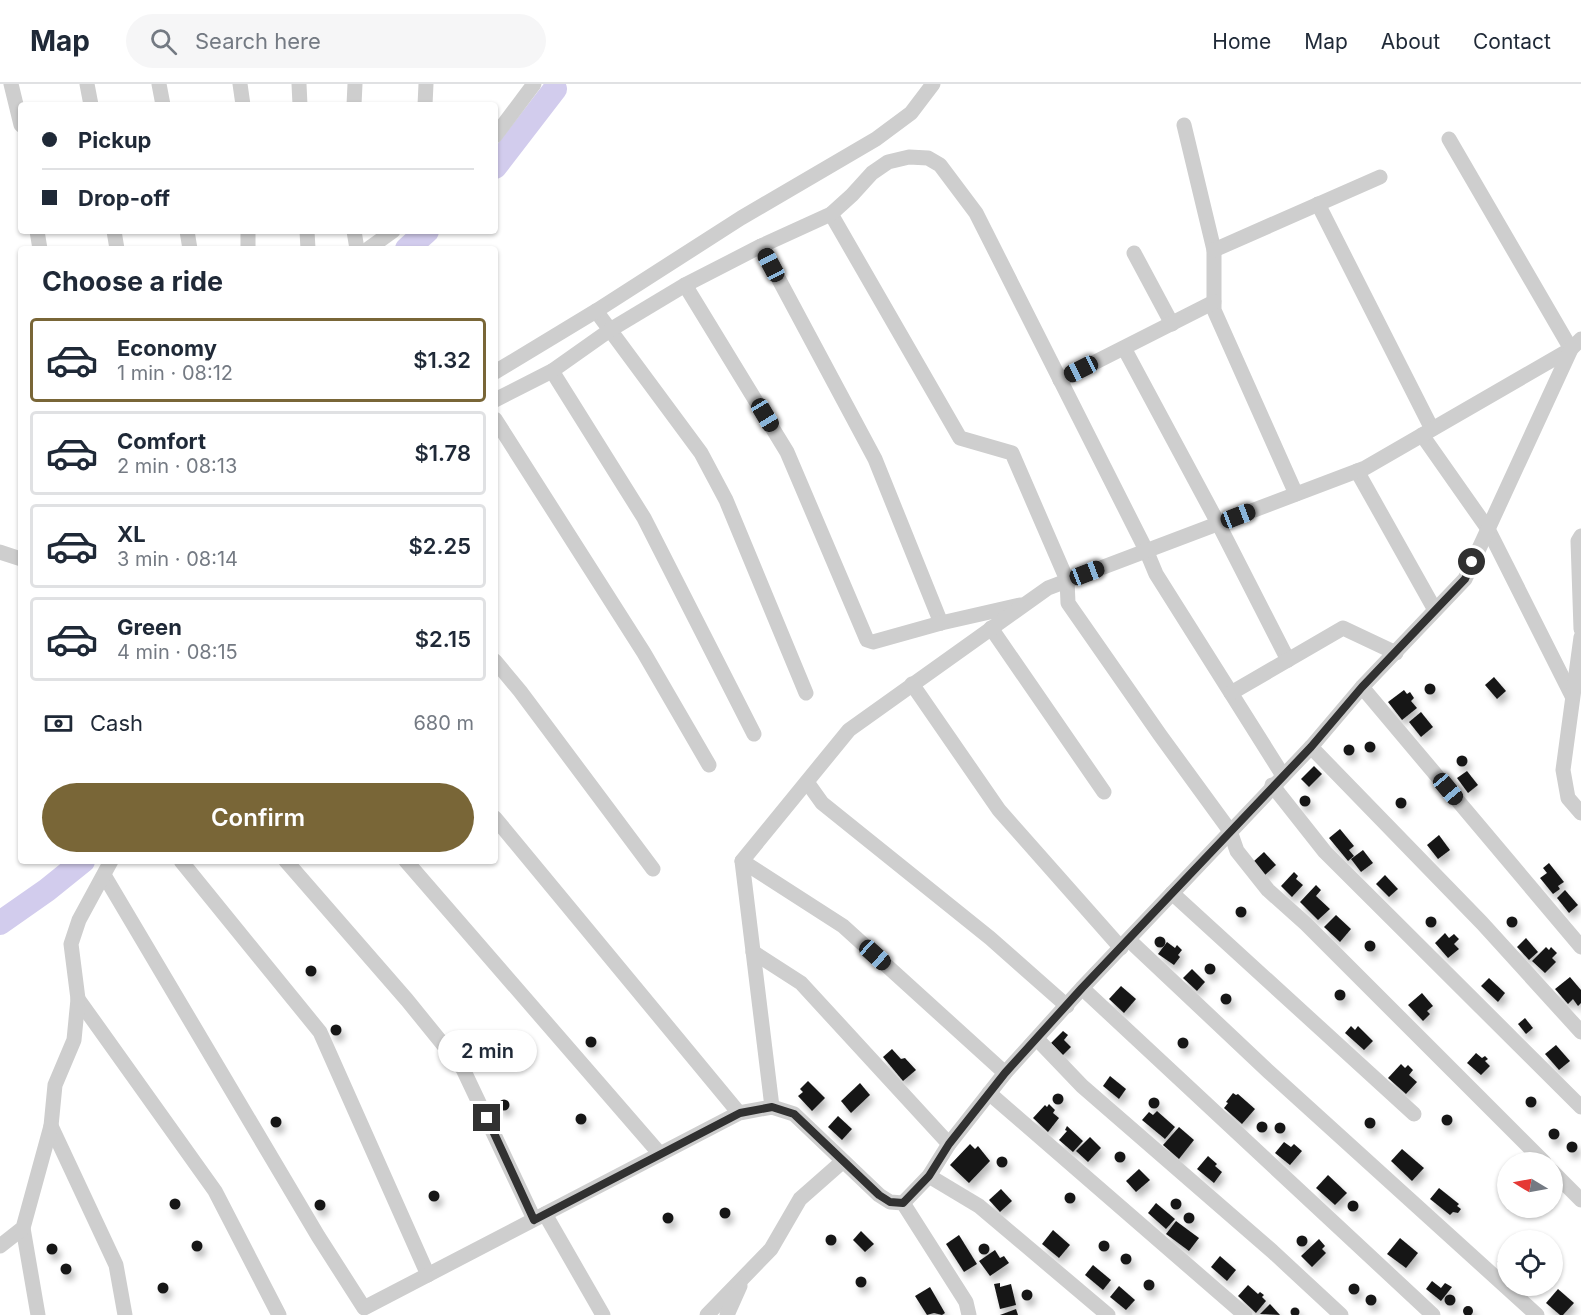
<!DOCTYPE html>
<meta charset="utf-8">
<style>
:root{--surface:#fff;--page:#f6f6f7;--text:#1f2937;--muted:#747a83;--line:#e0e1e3;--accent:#796637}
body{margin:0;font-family:Inter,sans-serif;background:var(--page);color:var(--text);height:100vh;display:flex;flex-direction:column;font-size:22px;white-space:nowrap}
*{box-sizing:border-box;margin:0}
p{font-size:20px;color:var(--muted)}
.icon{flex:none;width:33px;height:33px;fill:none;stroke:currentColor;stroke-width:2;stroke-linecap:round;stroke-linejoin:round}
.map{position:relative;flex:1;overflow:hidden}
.side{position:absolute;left:18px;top:162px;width:480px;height:618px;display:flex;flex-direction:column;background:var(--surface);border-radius:6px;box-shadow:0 2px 4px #0004}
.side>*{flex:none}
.top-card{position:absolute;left:18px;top:18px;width:480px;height:132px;border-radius:6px;box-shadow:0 2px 4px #0004;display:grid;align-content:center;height:132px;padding:0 24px;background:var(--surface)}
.needle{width:39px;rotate:280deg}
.fabs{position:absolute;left:1497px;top:1068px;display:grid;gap:12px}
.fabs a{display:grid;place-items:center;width:66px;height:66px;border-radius:50%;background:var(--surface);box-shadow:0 2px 4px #0004;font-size:30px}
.end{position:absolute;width:27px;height:27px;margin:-14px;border:8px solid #313131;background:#fff;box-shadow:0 0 0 3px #fff}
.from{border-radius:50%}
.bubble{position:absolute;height:42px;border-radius:21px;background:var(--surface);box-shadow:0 2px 4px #0004;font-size:20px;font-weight:600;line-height:42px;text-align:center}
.car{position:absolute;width:18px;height:36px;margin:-18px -9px;border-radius:8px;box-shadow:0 0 4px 2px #0007;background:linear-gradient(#222 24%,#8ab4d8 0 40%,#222 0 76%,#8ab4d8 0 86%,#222 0)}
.top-card b{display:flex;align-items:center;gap:21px;height:57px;font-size:22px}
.top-card b+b{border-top:2px solid var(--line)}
.top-card i{width:15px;height:15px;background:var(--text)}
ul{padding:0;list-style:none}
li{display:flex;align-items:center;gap:18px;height:84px;margin:0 12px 9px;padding:0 12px;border:3px solid var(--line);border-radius:6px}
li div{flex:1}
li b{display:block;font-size:22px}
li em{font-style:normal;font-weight:600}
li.on{border-color:var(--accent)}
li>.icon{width:54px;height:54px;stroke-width:1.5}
h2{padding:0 24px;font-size:27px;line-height:72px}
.pay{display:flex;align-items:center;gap:15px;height:66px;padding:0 24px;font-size:22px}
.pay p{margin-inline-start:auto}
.action{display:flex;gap:12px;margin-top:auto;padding:12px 24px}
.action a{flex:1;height:69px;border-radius:36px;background:var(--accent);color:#fff;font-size:24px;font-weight:600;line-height:69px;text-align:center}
header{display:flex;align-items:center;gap:36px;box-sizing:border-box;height:84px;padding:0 30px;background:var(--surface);border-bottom:2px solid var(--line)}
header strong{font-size:28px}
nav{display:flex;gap:33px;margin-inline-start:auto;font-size:21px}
.search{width:420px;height:54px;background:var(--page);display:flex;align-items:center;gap:15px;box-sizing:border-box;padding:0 21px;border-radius:33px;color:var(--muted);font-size:22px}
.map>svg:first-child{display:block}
</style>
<header>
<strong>Map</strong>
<div class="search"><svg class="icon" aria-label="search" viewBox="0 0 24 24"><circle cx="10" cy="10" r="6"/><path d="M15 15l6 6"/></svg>Search here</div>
<nav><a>Home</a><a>Map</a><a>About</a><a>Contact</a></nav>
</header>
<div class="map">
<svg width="1581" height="1231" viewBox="0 0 1581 1231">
<defs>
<filter id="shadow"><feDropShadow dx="3.5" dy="6" stdDeviation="3" flood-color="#0004"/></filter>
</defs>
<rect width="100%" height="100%" fill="#fff"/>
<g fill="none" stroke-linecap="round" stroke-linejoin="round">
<!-- river -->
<g stroke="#d2cced" stroke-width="24">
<path d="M495,83L555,5"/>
<path d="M407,165L427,147"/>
<path d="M0,839L47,806L83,777"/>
</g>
</g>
<!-- building -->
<g fill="#181818" filter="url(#shadow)">
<path d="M1494,593L1506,607L1497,615L1485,601Z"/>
<circle cx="1430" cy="605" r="5.5"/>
<path d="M1404,606L1407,610L1410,608L1414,614L1411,617L1417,624L1402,636L1388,618Z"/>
<path d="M1421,628L1433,643L1421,653L1409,638Z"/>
<circle cx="1370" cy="663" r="5.5"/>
<circle cx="1349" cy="666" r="5.5"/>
<circle cx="1462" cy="677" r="5.5"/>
<path d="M1314,682L1322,690L1309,703L1301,695Z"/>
<path d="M1467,687L1478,701L1468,709L1457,694Z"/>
<circle cx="1305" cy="717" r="5.5"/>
<circle cx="1401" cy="719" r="5.5"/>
<path d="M1340,745L1354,762L1349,766L1354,772L1348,777L1329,754Z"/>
<path d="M1439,751L1450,766L1438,775L1427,761Z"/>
<path d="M1363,766L1373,779L1361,788L1351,775Z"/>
<path d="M1264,768L1276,781L1265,791L1253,778Z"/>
<path d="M1549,779L1564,798L1558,802L1560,805L1553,810L1540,794L1547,789L1543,784Z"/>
<path d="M1294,788L1298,792L1296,795L1303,801L1292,813L1281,802Z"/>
<path d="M1385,791L1398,805L1389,813L1376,800Z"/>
<path d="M1316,801L1321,806L1316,812L1330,825L1318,836L1300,818Z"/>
<path d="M1565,806L1578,821L1569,829L1557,814Z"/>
<circle cx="1241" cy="828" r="5.5"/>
<path d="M1336,831L1351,845L1340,858L1324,843Z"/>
<circle cx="1512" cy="838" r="5.5"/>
<circle cx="1431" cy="838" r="5.5"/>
<path d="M1445,849L1449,854L1454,850L1459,855L1454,860L1459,865L1448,874L1435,859Z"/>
<circle cx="1160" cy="858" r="5.5"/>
<path d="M1526,854L1538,868L1529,876L1517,863Z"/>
<circle cx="1370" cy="862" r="5.5"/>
<path d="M1167,858L1175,864L1177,861L1182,866L1178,871L1180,873L1174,881L1158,870Z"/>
<path d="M1546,863L1549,866L1551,863L1557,869L1552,874L1556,878L1545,889L1532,877Z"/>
<circle cx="1210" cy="885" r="5.5"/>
<circle cx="311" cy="887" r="5.5"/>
<path d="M1192,885L1205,898L1197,907L1183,894Z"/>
<path d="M1570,893L1581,906V919L1578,922L1573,915L1568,920L1555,905Z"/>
<path d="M1489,894L1505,909L1498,918L1481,902Z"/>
<path d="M1121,902L1136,915L1124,929L1109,915Z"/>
<circle cx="1340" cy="911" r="5.5"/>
<path d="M1422,909L1433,922L1427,927L1430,930L1423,937L1408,921Z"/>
<circle cx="1226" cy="915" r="5.5"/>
<path d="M1525,934L1533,944L1526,950L1518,940Z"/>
<circle cx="336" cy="946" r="5.5"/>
<path d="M1351,942L1355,946L1358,942L1373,957L1364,966L1345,949Z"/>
<path d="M1063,947L1068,951L1064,956L1071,963L1063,971L1051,959Z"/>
<circle cx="591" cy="958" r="5.5"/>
<circle cx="1183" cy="959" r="5.5"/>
<path d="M1556,961L1570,977L1559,986L1545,970Z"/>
<path d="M892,965L901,975L905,974L916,986L903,997L883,973Z"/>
<path d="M1476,969L1482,974L1485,972L1488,975L1485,977L1490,982L1481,991L1467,979Z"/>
<path d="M1401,980L1405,984L1408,981L1413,986L1409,991L1417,998L1406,1010L1388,994Z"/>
<path d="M1110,992L1126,1005L1119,1015L1103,1002Z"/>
<path d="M808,997L825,1014L812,1027L798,1012L803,1008L800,1005Z"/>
<path d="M860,999L870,1011L851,1029L841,1017Z"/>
<path d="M1233,1009L1236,1011L1238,1010L1255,1025L1242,1040L1224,1024L1228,1019L1226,1018Z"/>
<circle cx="1058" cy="1015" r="5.5"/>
<circle cx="1531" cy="1018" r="5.5"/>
<circle cx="1154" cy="1019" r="5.5"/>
<circle cx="504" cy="1021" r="5.5"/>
<path d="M1049,1020L1055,1026L1053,1029L1059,1034L1048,1048L1033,1034L1045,1021L1047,1023Z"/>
<path d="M1157,1027L1175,1043L1165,1055L1142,1036L1149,1028L1153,1031Z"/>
<circle cx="581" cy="1035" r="5.5"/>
<circle cx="1447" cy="1036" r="5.5"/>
<path d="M838,1032L852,1045L842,1056L828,1043Z"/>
<circle cx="276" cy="1038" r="5.5"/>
<circle cx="1370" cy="1039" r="5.5"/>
<circle cx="1262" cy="1043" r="5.5"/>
<circle cx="1280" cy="1044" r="5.5"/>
<path d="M1067,1042L1083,1057L1073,1068L1059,1056L1067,1047L1065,1046Z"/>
<path d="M1179,1043L1194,1056L1179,1075L1163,1061Z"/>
<circle cx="1554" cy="1050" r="5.5"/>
<path d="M1090,1053L1101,1064L1088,1078L1076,1067Z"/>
<circle cx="1572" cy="1063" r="5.5"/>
<path d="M1284,1058L1291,1063L1294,1060L1302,1067L1290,1081L1275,1069Z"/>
<path d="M970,1060L975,1065L978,1062L990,1077L969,1099L950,1081Z"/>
<path d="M1402,1065L1424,1084L1412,1097L1391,1077Z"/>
<circle cx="1120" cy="1073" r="5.5"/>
<path d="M1208,1072L1217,1080L1215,1082L1222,1088L1214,1099L1197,1085Z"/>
<circle cx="1002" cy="1078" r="5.5"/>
<path d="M1139,1085L1150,1096L1136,1108L1126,1097Z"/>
<path d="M1328,1091L1347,1109L1335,1121L1316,1104Z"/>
<path d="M1439,1104L1459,1120L1457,1122L1461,1125L1458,1129L1453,1128L1450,1131L1430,1115Z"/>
<path d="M1001,1105L1012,1117L1000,1128L989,1116Z"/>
<circle cx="434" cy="1112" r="5.5"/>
<circle cx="1070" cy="1114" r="5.5"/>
<circle cx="1176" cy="1120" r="5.5"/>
<circle cx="175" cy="1120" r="5.5"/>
<circle cx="320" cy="1121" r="5.5"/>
<circle cx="1353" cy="1122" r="5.5"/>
<path d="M1156,1119L1175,1135L1166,1145L1148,1129Z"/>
<circle cx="725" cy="1129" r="5.5"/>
<circle cx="1189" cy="1134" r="5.5"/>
<circle cx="668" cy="1134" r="5.5"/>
<path d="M1176,1137L1199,1154L1189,1167L1166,1150Z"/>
<path d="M1053,1146L1070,1161L1059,1174L1042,1160Z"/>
<path d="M861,1147L874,1160L865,1168L853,1156Z"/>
<circle cx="831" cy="1156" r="5.5"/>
<path d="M959,1151L977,1180L964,1188L946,1160Z"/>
<circle cx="1302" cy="1157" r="5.5"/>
<path d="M1400,1154L1418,1169L1406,1184L1387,1170Z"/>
<path d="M1319,1155L1325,1162L1322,1165L1326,1169L1312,1183L1301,1172Z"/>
<circle cx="1104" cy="1162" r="5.5"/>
<circle cx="197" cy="1162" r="5.5"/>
<circle cx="52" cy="1165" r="5.5"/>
<circle cx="984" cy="1165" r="5.5"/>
<path d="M995,1166L1000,1174L1004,1172L1009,1179L990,1192L979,1177Z"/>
<path d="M1508,1166V1187L1497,1178Z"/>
<circle cx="1126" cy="1175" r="5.5"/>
<path d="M1220,1172L1236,1186L1227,1197L1211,1183Z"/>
<circle cx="66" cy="1185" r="5.5"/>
<path d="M1093,1181L1111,1196L1103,1206L1085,1191Z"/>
<circle cx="861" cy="1198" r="5.5"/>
<circle cx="1149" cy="1201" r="5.5"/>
<path d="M1432,1197L1441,1204L1445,1199L1452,1203L1441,1217L1426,1205Z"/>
<circle cx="163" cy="1204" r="5.5"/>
<path d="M1000,1199V1203L1011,1200L1016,1221L1000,1225L994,1200Z"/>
<circle cx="1354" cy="1205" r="5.5"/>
<path d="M1248,1201L1258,1210L1260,1208L1264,1211L1262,1213L1266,1217L1256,1229L1238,1212Z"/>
<path d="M1119,1202L1135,1216L1126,1226L1110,1213Z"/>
<path d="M930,1203L945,1229L942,1231L934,1229L927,1231L915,1212Z"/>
<path d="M1558,1205L1574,1219L1563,1231H1560L1546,1219Z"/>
<circle cx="1027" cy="1211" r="5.5"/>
<circle cx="1371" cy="1216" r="5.5"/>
<circle cx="1450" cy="1216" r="5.5"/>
<path d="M1270,1220L1280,1231L1260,1230Z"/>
<circle cx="1468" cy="1227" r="5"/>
<circle cx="1295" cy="1228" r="4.5"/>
<path d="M1016,1225L1018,1231H1000Z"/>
</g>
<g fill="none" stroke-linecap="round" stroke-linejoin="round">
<!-- minor -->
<g stroke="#cecece" stroke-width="15">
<path d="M11,0L21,41"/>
<path d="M87,0L91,21"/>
<path d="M159,0L163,21"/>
<path d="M240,0L243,21"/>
<path d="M299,0L300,21"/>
<path d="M354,21L355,0"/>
<path d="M425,21L426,0"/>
<path d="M1184,41L1214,166V226L1296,410"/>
<path d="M495,52L534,0"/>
<path d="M1318,120L1432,345"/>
<path d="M831,130L960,354L1012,369L1067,496L1068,519L1160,651L1230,747L1237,767L1268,806L1306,840L1544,1078"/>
<path d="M37,147L40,165"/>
<path d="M114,147L117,165"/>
<path d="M187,147L190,165"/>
<path d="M248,147V165"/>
<path d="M307,147L308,165"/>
<path d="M354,147L357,165"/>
<path d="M761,162L875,375L941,539"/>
<path d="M368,165L393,147"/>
<path d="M1214,166L1380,93"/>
<path d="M1134,169L1172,240"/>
<path d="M685,201L787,368L867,556L873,558L941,539L1020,521"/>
<path d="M596,227L701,369L726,416L806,609"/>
<path d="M1124,264L1218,439L1288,576"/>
<path d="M552,287L644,434L754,650"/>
<path d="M495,288L596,227L741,134L876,55L911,29L933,0"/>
<path d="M1060,296L1214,218"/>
<path d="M495,316L552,287L610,246L685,201L761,162L831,130L852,111L872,89L888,78L909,73L928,74L940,81L976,129L1146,466L1156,490L1282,690"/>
<path d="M495,335L644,569L709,681"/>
<path d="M1422,351L1488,445L1572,612"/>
<path d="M1357,387L1435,526"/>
<path d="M1581,452L1578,457L1581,545"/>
<path d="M0,468L21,475"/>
<path d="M991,544L1104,708"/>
<path d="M1581,553L1563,686L1568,714L1581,729"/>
<path d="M495,577L520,607L653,785"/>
<path d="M912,600L999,726L1121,864"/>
<path d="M1362,603L1581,863"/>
<path d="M1231,609L1343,544L1396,569"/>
<path d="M1311,663L1482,839L1581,948"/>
<path d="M807,698L822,719L990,854L1067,922"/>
<path d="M1272,701L1325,768L1581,1023"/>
<path d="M495,734L739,1029"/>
<path d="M181,777L320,948L428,1191"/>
<path d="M286,777L407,916L463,985L534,1135"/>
<path d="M406,777L660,1070"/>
<path d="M742,777L843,842L1005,989"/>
<path d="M104,791L318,1152L364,1224L739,1029L772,1023L794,1030L879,1111L890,1118L903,1119L966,1218L969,1231"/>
<path d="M1172,809L1414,1030"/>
<path d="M1129,856L1269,988L1537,1231"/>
<path d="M753,868L801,899L949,1060"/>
<path d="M1082,904L1433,1231"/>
<path d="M78,915L215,1107L279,1231"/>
<path d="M1037,955L1082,1002L1272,1167L1341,1231"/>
<path d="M989,1009L1245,1231"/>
<path d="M772,1023L742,777L849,646L1048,504L1365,384L1571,265L1449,55"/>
<path d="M51,1042L116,1181L125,1231"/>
<path d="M1552,1087L1581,1116"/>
<path d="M929,1092L979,1122L1108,1231"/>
<path d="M903,1119L929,1092L949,1060L1005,989L1082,904L1311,663L1362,603L1465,495L1571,265L1581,255"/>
<path d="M545,1130L603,1231"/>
<path d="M23,1144L38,1231"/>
<path d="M0,1162L23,1144L51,1042L55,1001L74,956L78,915L71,860L79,836L111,777"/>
<path d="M707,1231L771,1165L800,1115L842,1078"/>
<path d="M727,1231L740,1202"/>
</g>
</g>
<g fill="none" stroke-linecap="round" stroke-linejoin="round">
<!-- route -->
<path stroke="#313131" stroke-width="8" d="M487,1034L534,1136L740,1029L772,1023L794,1030L879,1111L890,1118L903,1119L929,1092L949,1060L1005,989L1082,904L1311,663L1362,603L1465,495L1472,478"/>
</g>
</svg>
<div class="fabs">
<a><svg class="needle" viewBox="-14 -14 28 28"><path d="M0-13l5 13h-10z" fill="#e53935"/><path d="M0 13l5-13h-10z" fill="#747a83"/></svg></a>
<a><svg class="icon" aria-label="locate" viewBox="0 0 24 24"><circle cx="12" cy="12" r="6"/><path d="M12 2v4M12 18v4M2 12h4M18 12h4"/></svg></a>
</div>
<i class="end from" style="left:1472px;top:478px"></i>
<i class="end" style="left:487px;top:1034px"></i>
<div class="bubble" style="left:438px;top:946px;width:99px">2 min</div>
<i class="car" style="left:771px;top:181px;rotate:332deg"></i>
<i class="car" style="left:1081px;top:285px;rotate:243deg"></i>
<i class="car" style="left:765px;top:331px;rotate:149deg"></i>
<i class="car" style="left:1238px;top:432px;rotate:69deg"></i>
<i class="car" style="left:1087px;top:489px;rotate:69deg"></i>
<i class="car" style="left:1448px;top:705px;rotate:140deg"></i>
<i class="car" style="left:875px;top:871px;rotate:132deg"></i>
<div class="top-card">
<b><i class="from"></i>Pickup</b>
<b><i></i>Drop-off</b>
</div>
<section class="side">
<h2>Choose a ride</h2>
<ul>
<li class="on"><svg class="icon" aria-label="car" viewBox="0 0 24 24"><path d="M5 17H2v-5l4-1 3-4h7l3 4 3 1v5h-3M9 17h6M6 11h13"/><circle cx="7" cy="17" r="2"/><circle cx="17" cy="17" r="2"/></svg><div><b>Economy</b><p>1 min · 08:12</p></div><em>$1.32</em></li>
<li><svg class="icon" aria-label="car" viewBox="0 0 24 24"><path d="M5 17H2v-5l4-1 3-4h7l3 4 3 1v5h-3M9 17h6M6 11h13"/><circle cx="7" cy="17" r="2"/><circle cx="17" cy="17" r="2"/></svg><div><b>Comfort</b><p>2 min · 08:13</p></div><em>$1.78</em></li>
<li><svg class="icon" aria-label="car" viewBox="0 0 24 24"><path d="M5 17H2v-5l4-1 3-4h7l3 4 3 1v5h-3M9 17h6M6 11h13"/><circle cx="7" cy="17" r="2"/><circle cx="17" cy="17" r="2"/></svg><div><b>XL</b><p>3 min · 08:14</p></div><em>$2.25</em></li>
<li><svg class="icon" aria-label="car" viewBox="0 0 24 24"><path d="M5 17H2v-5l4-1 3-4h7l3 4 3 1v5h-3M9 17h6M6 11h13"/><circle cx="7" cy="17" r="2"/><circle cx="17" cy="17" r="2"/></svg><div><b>Green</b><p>4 min · 08:15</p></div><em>$2.15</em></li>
</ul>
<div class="pay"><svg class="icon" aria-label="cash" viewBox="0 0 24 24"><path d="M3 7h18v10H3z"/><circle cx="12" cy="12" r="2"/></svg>Cash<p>680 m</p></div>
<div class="action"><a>Confirm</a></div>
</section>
</div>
